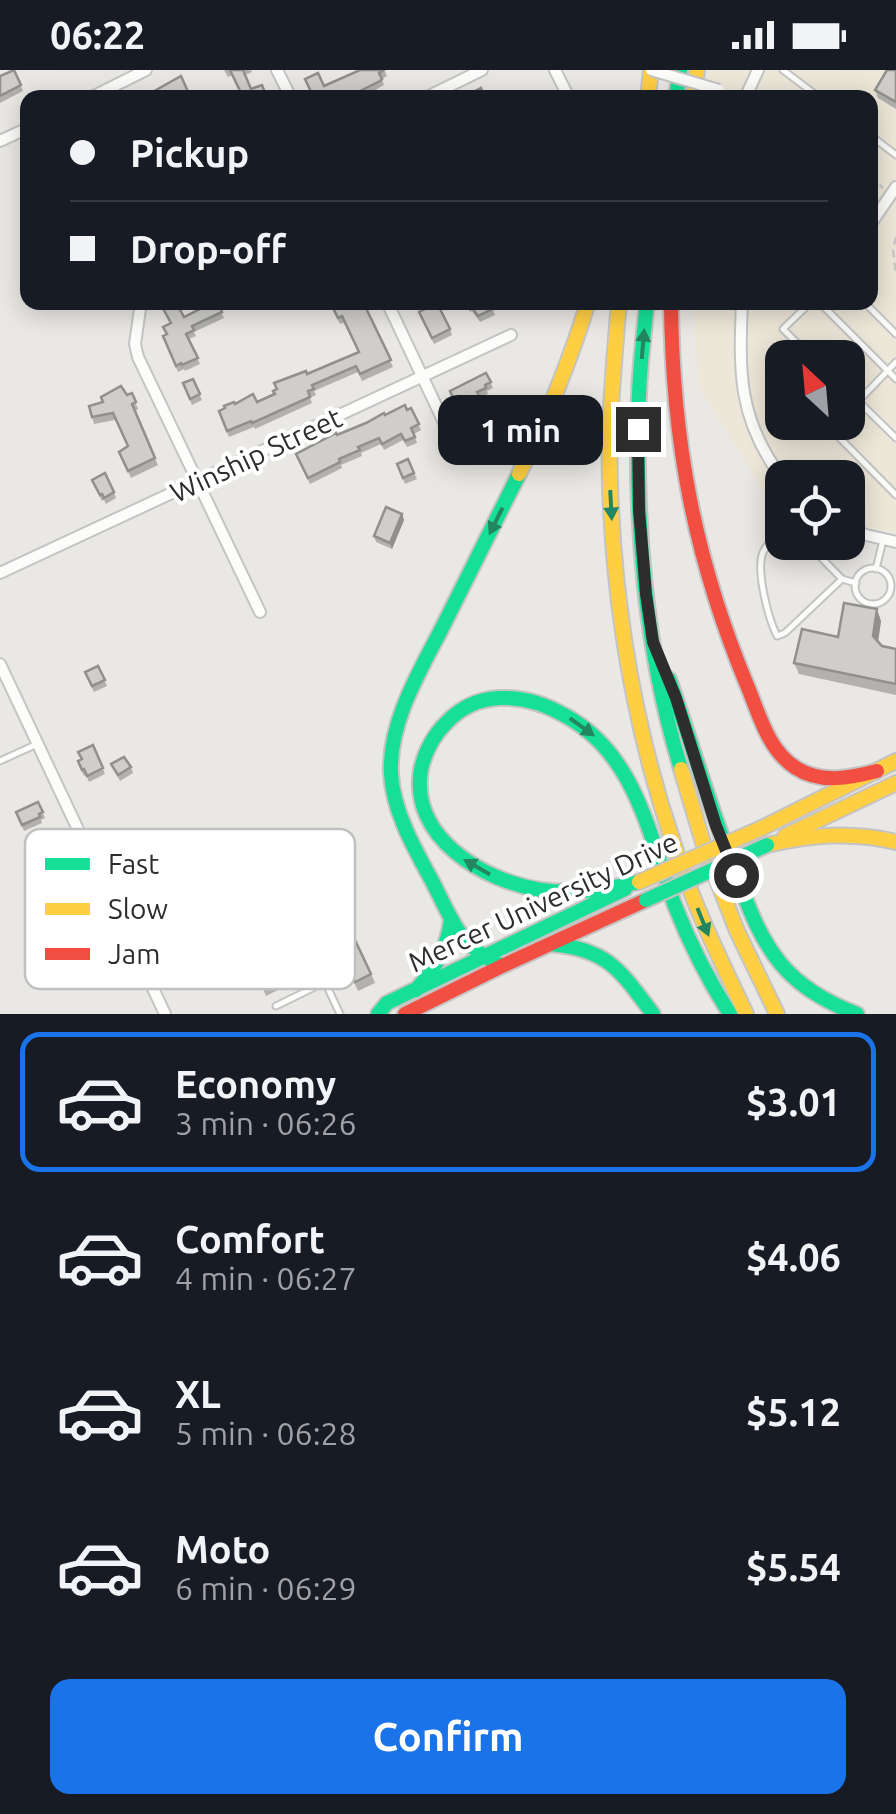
<!DOCTYPE html>
<meta charset="utf-8">
<style>
:root{--surface:#171b24;--page:#20242c;--text:#f1f3f6;--muted:#9ea1a6;--line:#363941;--accent:#1a73e8}
body{margin:0;font-family:Ubuntu,sans-serif;background:var(--page);color:var(--text);height:100vh;display:flex;flex-direction:column;font-size:38px;white-space:nowrap}
*{box-sizing:border-box;margin:0}
p{font-size:32px;color:var(--muted)}
.icon{flex:none;width:55px;height:55px;fill:none;stroke:currentColor;stroke-width:2;stroke-linecap:round;stroke-linejoin:round}
.map{position:relative;height:944px;overflow:hidden}
.drawer{display:flex;flex-direction:column;background:var(--surface);flex:1}
.drawer>*{flex:none}
.guide{position:absolute;left:20px;top:20px;width:858px;height:220px;border-radius:20px;box-shadow:0 5px 25px #0003;display:grid;align-content:center;height:220px;padding:0 50px;background:var(--surface)}
.needle{width:65px;rotate:334deg}
.buttons{position:absolute;left:765px;top:270px;display:grid;gap:20px}
.buttons a{display:grid;place-items:center;width:100px;height:100px;border-radius:20px;background:var(--surface);box-shadow:0 5px 25px #0003;font-size:50px}
.end{position:absolute;width:45px;height:45px;margin:-22px;border:12px solid #2d2d2d;background:#fff;box-shadow:0 0 0 5px #fff}
.from{border-radius:50%}
.bubble{position:absolute;height:70px;border-radius:20px;background:var(--surface);box-shadow:0 5px 25px #0003;font-size:32px;font-weight:600;line-height:70px;text-align:center}
.guide b{display:flex;align-items:center;gap:35px;height:95px;font-size:38px}
.guide b+b{border-top:2px solid var(--line)}
.guide i{width:25px;height:25px;background:var(--text)}
ul{padding:18px 0 0;list-style:none}
li{display:flex;align-items:center;gap:30px;height:140px;margin:0 20px 15px;padding:0 30px;border:5px solid transparent;border-radius:20px}
li div{flex:1}
li b{display:block;font-size:38px}
li em{font-style:normal;font-weight:600}
li.active{border-color:var(--accent)}
li>.icon{width:90px;height:90px;stroke-width:1.5}
.action{display:flex;gap:20px;margin-top:auto;padding:20px 50px}
.action a{flex:1;height:115px;border-radius:20px;background:var(--accent);color:#fff;font-size:40px;font-weight:600;line-height:115px;text-align:center}
.status{display:flex;justify-content:space-between;align-items:center;height:70px;padding:0 50px;background:var(--surface);direction:ltr}
.status svg{height:28px;fill:currentColor}
.map>svg:first-child{display:block}
</style>
<div class="status"><b>06:22</b><svg viewBox="0 0 49 12"><path d="M0 12V9h3v3zM5 12V6h3v6zM10 12V3h3v9zM15 12V0h3v12zM26 1h20v11H26zM47 4h2v5h-2z"/></svg></div>
<div class="map">
<svg width="896" height="944" viewBox="0 0 896 944">
<rect width="100%" height="100%" fill="#eae8e4"/>
<!-- education -->
<path fill="#ede7d9" fill-rule="evenodd" d="M709,0H896V463L848,453V408H782V429L764,422L699,318L693,233L870,232V28L705,27ZM782,288H848V352H782Z"/>
<g fill="none" stroke-linecap="round" stroke-linejoin="round">
<defs>
<g id="lane">
<path d="M783,0L820,28"/>
<path d="M870,65L896,85"/>
<path d="M811,232L783,259L812,288"/>
<path d="M819,232L896,309"/>
<path d="M864,232L896,264"/>
<path d="M771,300L782,311"/>
<path d="M848,321L896,368"/>
<path d="M848,342L896,292"/>
<path d="M824,352L896,425"/>
<path d="M782,460C775,467 765,475 762,485C757,504 768,548 777,566L785,563L842,509L856,513"/>
<path d="M806,472L842,509"/>
<circle cx="873" cy="516" r="18"/>
<path d="M876,499L883,470"/>
<path d="M0,691L35,675"/>
<path d="M276,936L325,912L340,944"/>
</g>
<g id="street">
<path d="M277,0L291,28"/>
<path d="M555,0L569,28"/>
<path d="M90,28L146,0"/>
<path d="M425,28L482,0"/>
<path d="M745,28L758,0"/>
<path d="M0,71L28,58"/>
<path d="M870,155L896,117"/>
<path d="M141,232L135,274L138,287L260,542"/>
<path d="M387,232L449,363"/>
<path d="M742,232C739,303 738,349 782,408"/>
<path d="M848,458L866,465L896,472"/>
<path d="M0,503L511,265"/>
<path d="M0,594L165,944"/>
</g>
<g id="fast">
<path d="M676,28L680,0"/>
<path d="M647,232C644,263 640,294 639,324C634,447 645,582 681,699"/>
<path d="M669,609C693,677 712,746 739,812C750,841 761,870 781,894C801,918 828,933 857,944"/>
<path d="M639,812C607,819 574,825 541,820C484,811 409,768 421,699C425,682 433,666 446,653C460,638 479,629 499,628C522,627 545,634 564,645C636,683 649,766 675,836C690,874 708,910 730,944"/>
<path d="M550,874C608,879 620,900 653,944"/>
<path d="M502,896C458,876 453,851 432,811C414,778 393,741 391,704C388,649 424,595 447,548C471,500 495,452 519,404"/>
<path d="M416,920C435,898 448,878 451,849"/>
<path d="M378,944L387,933L625,819"/>
</g>
<g id="slow">
<path d="M648,28L651,0"/>
<path d="M694,28L697,0"/>
<path d="M619,232C614,293 608,354 610,415C614,537 635,660 674,775C693,834 720,889 746,944"/>
<path d="M519,404C547,347 570,292 588,232"/>
<path d="M681,699L704,776L737,861L777,944"/>
<path d="M762,758L896,691"/>
<path d="M785,766L896,713"/>
<path d="M767,775C811,765 851,761 896,772"/>
</g>
<g id="jam">
<path d="M671,232C672,372 695,491 749,620C760,647 769,681 796,698C821,714 850,708 877,701"/>
<path d="M405,944L502,896L646,830"/>
</g>
</defs>
<!-- lane casing -->
<use href="#lane" stroke="#c4c4c4" stroke-width="9"/>
<!-- street casing -->
<use href="#street" stroke="#c4c4c4" stroke-width="14"/>
<!-- fast casing -->
<use href="#fast" stroke="#c4c4c4" stroke-width="18"/>
<!-- slow casing -->
<use href="#slow" stroke="#c4c4c4" stroke-width="18"/>
<!-- jam casing -->
<use href="#jam" stroke="#c4c4c4" stroke-width="18"/>
<!-- path -->
<g stroke="#c8c8c8" stroke-width="2.5" stroke-dasharray="8 5" stroke-linecap="butt">
<path d="M870,106L883,118"/>
<path d="M896,167L893,180L896,204"/>
</g>
<!-- lane -->
<use href="#lane" stroke="#fcfcfb" stroke-width="5"/>
<!-- street -->
<use href="#street" stroke="#fcfcfb" stroke-width="10"/>
<!-- fast -->
<use href="#fast" stroke="#16e098" stroke-width="14"/>
<!-- slow -->
<use href="#slow" stroke="#ffcf43" stroke-width="14"/>
<!-- jam -->
<use href="#jam" stroke="#f24e42" stroke-width="14"/>
<defs>
<path id="street-bridge" d="M651,0L719,20"/>
<path id="fast-bridge" d="M646,830L767,775"/>
<path id="slow-bridge" d="M639,812L762,758"/>
</defs>
<!-- street-bridge casing -->
<use href="#street-bridge" stroke="#c4c4c4" stroke-width="14" stroke-linecap="butt"/>
<!-- fast-bridge casing -->
<use href="#fast-bridge" stroke="#c4c4c4" stroke-width="18" stroke-linecap="butt"/>
<!-- slow-bridge casing -->
<use href="#slow-bridge" stroke="#c4c4c4" stroke-width="18" stroke-linecap="butt"/>
<!-- street-bridge -->
<use href="#street-bridge" stroke="#fcfcfb" stroke-width="10"/>
<!-- fast-bridge -->
<use href="#fast-bridge" stroke="#16e098" stroke-width="14"/>
<!-- slow-bridge -->
<use href="#slow-bridge" stroke="#ffcf43" stroke-width="14"/>
</g>
<!-- wall -->
<g fill="#b2b1ae">
<path d="M14,0L23,21L0,33V6Z"/>
<path d="M224,0H251L252,2L245,5L241,24L232,5L228,7Z"/>
<path d="M384,0L387,6L382,9L384,15L365,26V28H313L324,16Z"/>
<path d="M896,0V39L878,28L875,20Z"/>
<path d="M217,232L224,248L194,262L196,266L189,269L200,294L185,301L184,299L178,302L163,266L166,264L170,253L160,233L184,247Z"/>
<path d="M329,232H363L393,297L362,311L358,302L314,321L316,325L310,328L312,333L255,359L254,357L229,367L219,341L235,334L257,332L307,304L358,282L344,253L340,254Z"/>
<path d="M465,232H490L495,245L480,252L472,241L470,242Z"/>
<path d="M421,248L450,259L452,265L434,274Z"/>
<path d="M486,303L493,318L487,321L488,324L480,327L482,332L463,341L460,334L456,336L450,321Z"/>
<path d="M193,309L202,330L192,335L183,313Z"/>
<path d="M132,323L138,339L135,341L158,395L131,408L122,389L128,376L115,350L94,354L92,347L103,332Z"/>
<path d="M411,338L421,360L414,364L417,373L407,377L403,370L384,380L381,374L361,383L362,386L341,395L342,398L310,414L298,390L337,365L385,345Z"/>
<path d="M408,389L417,409L405,414L397,394Z"/>
<path d="M94,416L114,422L116,428L106,434L104,430L102,431Z"/>
<path d="M402,444L404,450L392,479L376,472L374,466Z"/>
<path d="M881,551L878,572L882,576L896,579V625L799,604L794,593L838,567Z"/>
<path d="M98,596L107,616L94,622L85,602Z"/>
<path d="M93,675L105,704L89,712L86,705L84,706L80,697L81,690Z"/>
<path d="M111,694L131,697L133,703L120,711Z"/>
<path d="M38,732L45,748L41,750L42,753L24,761L16,742Z"/>
<path d="M64,792L81,832L60,842L45,810L50,801Z"/>
<path d="M251,853L259,873L235,883L226,863Z"/>
<path d="M326,860L371,904L375,913L358,921L345,892L341,894Z"/>
<path d="M154,871H187L189,877L162,890Z"/>
<path d="M303,872L314,898L298,905L300,909L266,926L253,895Z"/>
</g>
<!-- shaded-wall -->
<g fill="#91908d">
<path d="M402,444L404,450L392,479L390,473Z"/>
<path d="M877,539L881,551L877,578L873,566Z"/>
</g>
<!-- building -->
<g fill="#cfceca" stroke="#91908d" stroke-width="2.5">
<path d="M14,0L21,15L0,26V6Z"/>
<path d="M230,0H243L251,19L262,15L267,28H238L237,25L241,23Z"/>
<path d="M360,0H384L379,3L382,9L380,11L362,20L364,24L357,28H314L305,9L318,3L324,16Z"/>
<path d="M887,0H896V32L875,20Z"/>
<path d="M181,6L189,24L180,28H142Z"/>
<path d="M481,18L485,28H461Z"/>
<path d="M162,232H176L184,247L214,232H217L222,242L192,256L194,260L186,264L198,288L182,295L181,293L176,296L163,266L167,264L163,257L171,253L160,233Z"/>
<path d="M330,232H363L391,290L360,304L356,296L312,315L314,319L308,321L310,327L252,353L251,351L227,361L219,341L225,338L224,336L234,332L235,334L253,324L257,332L275,324L273,321L277,319L274,313L306,301L307,304L359,282L342,246L338,248Z"/>
<path d="M466,232H490L492,239L478,246L470,235L468,236Z"/>
<path d="M437,233L450,259L432,268L419,242Z"/>
<path d="M486,303L491,312L485,315L486,318L477,322L479,326L461,335L457,328L454,330L450,321Z"/>
<path d="M193,309L200,324L190,329L183,313Z"/>
<path d="M121,316L127,325L132,323L136,332L132,334L155,388L128,401L119,382L128,376L113,343L92,347L89,336L103,332L101,327Z"/>
<path d="M405,335L407,340L411,338L419,354L411,358L415,367L405,371L401,364L382,374L379,368L358,377L360,380L339,389L340,392L308,408L296,384L336,363L337,365L366,353L384,343L385,345Z"/>
<path d="M408,389L414,403L403,408L397,394Z"/>
<path d="M105,403L114,422L104,428L102,424L100,425L92,410Z"/>
<path d="M386,437L402,444L390,473L374,466Z"/>
<path d="M844,533L877,539L873,566L882,576L896,579V614L794,593L802,559L838,567Z"/>
<path d="M98,596L105,610L92,616L85,602Z"/>
<path d="M93,675L103,698L87,706L84,699L82,700L78,691L82,689L78,682Z"/>
<path d="M124,687L131,697L118,705L111,694Z"/>
<path d="M38,732L43,742L39,744L40,747L22,755L16,742Z"/>
<path d="M346,851L371,904L355,912L341,883L338,885L326,860Z"/>
</g>
<!-- one-way arrows -->
<defs><path id="oneway-solid" d="M-6-.8H1V-3.2L6.5 0L1 3.2V.8H-6Z" transform="scale(2.5)"/></defs>
<g fill="#228662">
<use href="#oneway-solid" transform="translate(643 274) rotate(-85)"/>
<use href="#oneway-solid" transform="translate(611 435) rotate(87)"/>
<use href="#oneway-solid" transform="translate(496 451) rotate(116)"/>
<use href="#oneway-solid" transform="translate(582 657) rotate(36)"/>
<use href="#oneway-solid" transform="translate(477 797) rotate(-150)"/>
<use href="#oneway-solid" transform="translate(703 852) rotate(68)"/>
</g>
<g fill="none" stroke-linecap="round" stroke-linejoin="round">
<!-- route -->
<path stroke="#2d2d2d" stroke-width="12" d="M638,359L639,440L646,524L653,572L676,628L716,756L736,805"/>
</g>
<g text-anchor="middle" stroke-width="8" stroke-linejoin="round" paint-order="stroke">
<!-- street labels -->
<g font-size="28" fill="#2d2d2d" stroke="#fff">
<text transform="translate(256 385) rotate(-25)" y="10">Winship Street</text>
<text transform="translate(543 832) rotate(-25)" y="10">Mercer University Drive</text>
</g>
</g>
<!-- legend -->
<rect x="25" y="759" width="330" height="160" rx="15" fill="#fff" stroke="#c0c0c0" stroke-width="2.5"/>
<rect x="45" y="788" width="45" height="12" fill="#16e098"/>
<rect x="45" y="833" width="45" height="12" fill="#ffcf43"/>
<rect x="45" y="878" width="45" height="12" fill="#f24e42"/>
<g font-size="28" fill="#2d2d2d">
<text x="108" y="804">Fast</text>
<text x="108" y="849">Slow</text>
<text x="108" y="894">Jam</text>
</g>
</svg>
<div class="buttons">
<a><svg class="needle" viewBox="-14 -14 28 28"><path d="M0-13l5 13h-10z" fill="#e53935"/><path d="M0 13l5-13h-10z" fill="#9ea1a6"/></svg></a>
<a><svg class="icon" aria-label="locate" viewBox="0 0 24 24"><circle cx="12" cy="12" r="6"/><path d="M12 2v4M12 18v4M2 12h4M18 12h4"/></svg></a>
</div>
<i class="end from" style="left:736px;top:805px"></i>
<i class="end" style="left:638px;top:359px"></i>
<div class="bubble" style="left:438px;top:325px;width:165px">1 min</div>
<div class="guide">
<b><i class="from"></i>Pickup</b>
<b><i></i>Drop-off</b>
</div>
</div>
<section class="drawer">
<ul>
<li class="active"><svg class="icon" aria-label="car" viewBox="0 0 24 24"><path d="M5 17H2v-5l4-1 3-4h7l3 4 3 1v5h-3M9 17h6M6 11h13"/><circle cx="7" cy="17" r="2"/><circle cx="17" cy="17" r="2"/></svg><div><b>Economy</b><p>3 min · 06:26</p></div><em>$3.01</em></li>
<li><svg class="icon" aria-label="car" viewBox="0 0 24 24"><path d="M5 17H2v-5l4-1 3-4h7l3 4 3 1v5h-3M9 17h6M6 11h13"/><circle cx="7" cy="17" r="2"/><circle cx="17" cy="17" r="2"/></svg><div><b>Comfort</b><p>4 min · 06:27</p></div><em>$4.06</em></li>
<li><svg class="icon" aria-label="car" viewBox="0 0 24 24"><path d="M5 17H2v-5l4-1 3-4h7l3 4 3 1v5h-3M9 17h6M6 11h13"/><circle cx="7" cy="17" r="2"/><circle cx="17" cy="17" r="2"/></svg><div><b>XL</b><p>5 min · 06:28</p></div><em>$5.12</em></li>
<li><svg class="icon" aria-label="car" viewBox="0 0 24 24"><path d="M5 17H2v-5l4-1 3-4h7l3 4 3 1v5h-3M9 17h6M6 11h13"/><circle cx="7" cy="17" r="2"/><circle cx="17" cy="17" r="2"/></svg><div><b>Moto</b><p>6 min · 06:29</p></div><em>$5.54</em></li>
</ul>
<div class="action"><a>Confirm</a></div>
</section>
